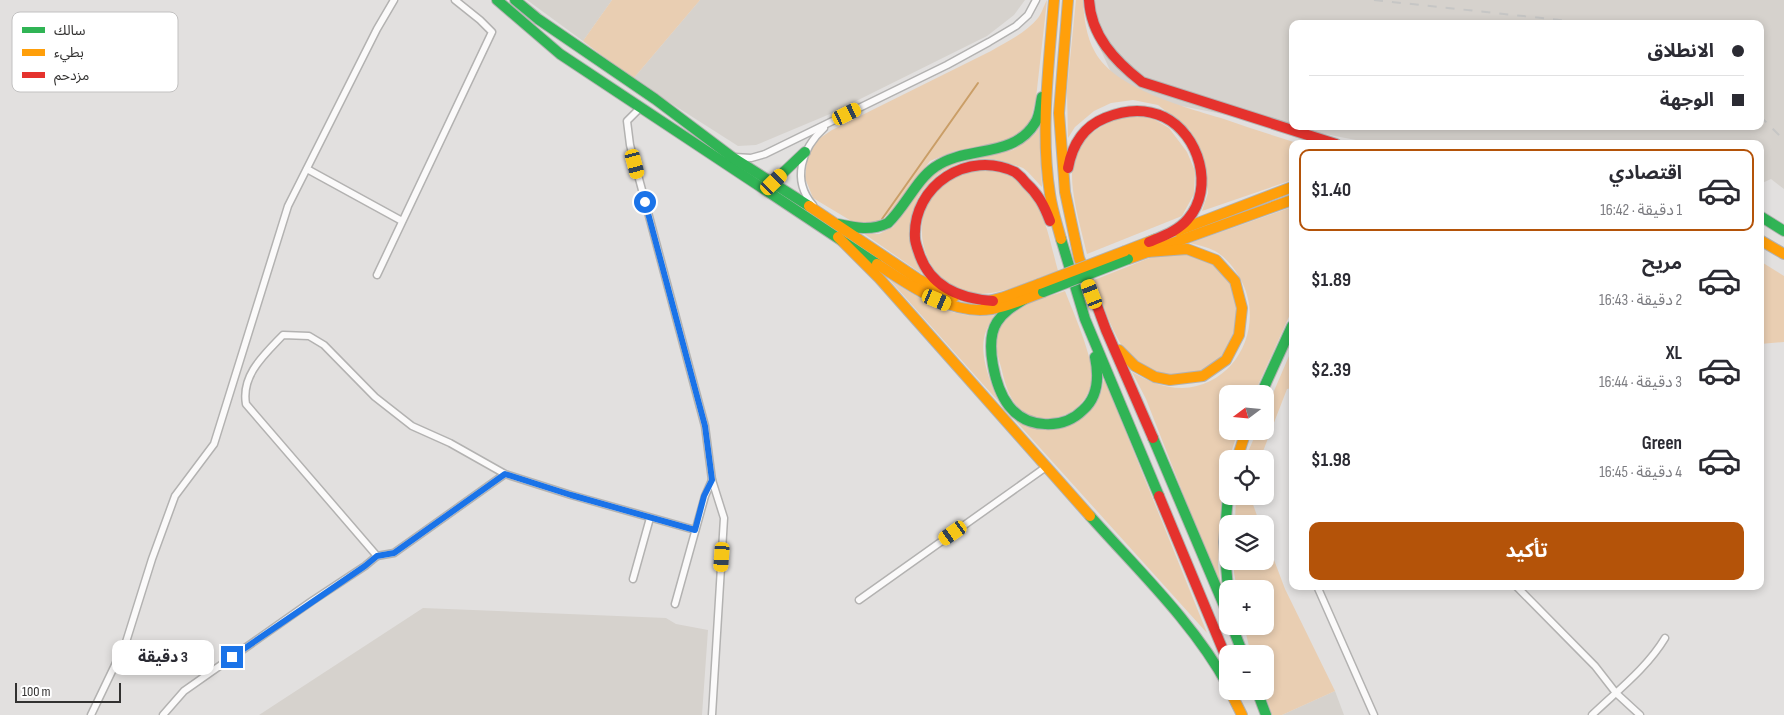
<!DOCTYPE html>
<html lang="ar">
<meta charset="utf-8">
<style>
:root{--surface:#fff;--page:#f2f2f3;--text:#2b2b33;--muted:#7c7c81;--line:#e1e1e2;--accent:#b45309}
body{margin:0;font-family:"Sofia Sans Condensed","Noto Sans Arabic",sans-serif;background:var(--page);color:var(--text);direction:rtl;height:100vh;display:flex;flex-direction:column;font-size:19px;white-space:nowrap}
*{box-sizing:border-box;margin:0}
p{font-size:16px;color:var(--muted)}
.icon{flex:none;width:28px;height:28px;fill:none;stroke:currentColor;stroke-width:2;stroke-linecap:round;stroke-linejoin:round}
.map{position:relative;flex:1;overflow:hidden;direction:ltr}
.sheet{position:absolute;left:1289px;top:140px;width:475px;height:450px;display:flex;flex-direction:column;background:var(--surface);border-radius:10px;box-shadow:0 2px 8px #0003;direction:rtl}
.sheet>*{flex:none}
.guide{position:absolute;left:1289px;top:20px;width:475px;height:110px;border-radius:10px;box-shadow:0 2px 8px #0003;direction:rtl;display:grid;align-content:center;height:110px;padding:0 20px;background:var(--surface)}
.needle{width:32px;rotate:254deg}
.fabs{position:absolute;left:1219px;top:385px;display:grid;gap:10px}
.fabs a{display:grid;place-items:center;width:55px;height:55px;border-radius:10px;background:var(--surface);box-shadow:0 2px 8px #0003;font-size:25px}
.scale{position:absolute;left:15px;bottom:12px;width:106px;box-sizing:border-box;padding-left:5px;border:2px solid #323130;border-top:0;font-size:14px;line-height:18px;white-space:nowrap;color:#323130;-webkit-text-stroke:4px #fff;paint-order:stroke}
.end{position:absolute;width:22px;height:22px;margin:-11px;border:6px solid #1a73e8;background:#fff;box-shadow:0 0 0 2px #fff}
.from{border-radius:50%}
.bubble{position:absolute;height:35px;border-radius:10px;background:var(--surface);box-shadow:0 2px 8px #0003;font-size:16px;font-weight:700;line-height:35px;text-align:center;direction:rtl}
.car{position:absolute;width:15px;height:30px;margin:-15px -8px;border-radius:6px;box-shadow:0 0 4px 1px #0007;background:linear-gradient(#f5c518 24%,#345 0 40%,#f5c518 0 76%,#345 0 86%,#f5c518 0)}
.guide b{display:flex;align-items:center;gap:18px;height:48px;font-size:19px}
.guide b+b{border-top:1px solid var(--line)}
.guide i{width:12px;height:12px;background:var(--text)}
ul{padding:9px 0 0;list-style:none}
li{display:flex;align-items:center;gap:15px;height:82px;margin:0 10px 8px;padding:0 10px;border:2px solid transparent;border-radius:10px}
li div{flex:1}
li b{display:block;font-size:19px}
li em{font-style:normal;font-weight:700}
li.current{border-color:var(--accent)}
li>.icon{width:45px;height:45px;stroke-width:1.5}
.primary-button{display:flex;gap:10px;margin-top:auto;padding:10px 20px}
.primary-button a{flex:1;height:58px;border-radius:10px;background:var(--accent);color:#fff;font-size:20px;font-weight:700;line-height:58px;text-align:center}
.map>svg:first-child{display:block}
</style>
<div class="map">
<svg width="1784" height="715" viewBox="0 0 1784 715">
<rect width="100%" height="100%" fill="#e2e0df"/>
<!-- built -->
<g fill="#d6d2cd" fill-rule="evenodd">
<path d="M527,0H612L583,41Z"/>
<path d="M700,0H1025L1014,15L987,36L830,114L756,145L738,146L633,79Z"/>
<path d="M1089,0H1784V189L1771,179L1760,184V144L1366,142L1161,102L1114,79L1087,20ZM1292,24H1760V126H1292Z"/>
<path d="M423,608L666,618L676,624L708,630L702,715H259Z"/>
<path d="M1335,691L1344,715H1282Z"/>
</g>
<!-- green -->
<g fill="#e9ceb2">
<path d="M612,0H700L633,79L583,41Z"/>
<path d="M1047,0L1036,98L1030,123L1021,136L1005,142L955,151L930,161L890,213L874,224L853,222L813,198L805,178L807,158L814,142L832,130L991,51C1006,42 1026,33 1038,18C1042,13 1044,5 1047,0Z"/>
<path d="M1076,0H1083C1084,18 1086,36 1095,52C1115,89 1185,107 1224,119C1249,128 1275,136 1300,144H1292V180L1202,211L1208,193L1202,161L1190,130L1158,105L1133,100L1111,103L1094,111L1075,127L1068,138L1067,90Z"/>
<path d="M1125,114H1145L1169,128L1187,152L1195,171L1194,194L1182,216L1087,254C1081,226 1061,168 1080,144C1092,130 1109,122 1125,114Z"/>
<path d="M1039,124L1042,187C1036,181 1030,173 1023,168C1019,166 1013,165 1008,163C974,151 938,166 919,196C915,202 915,209 915,215C911,241 910,250 922,274L863,233L879,234L893,227L937,168L954,161L1013,150L1036,133Z"/>
<path d="M981,170C987,171 994,171 1000,172C1042,184 1048,235 1058,271C1034,279 1008,293 982,294C925,295 900,217 945,183C956,175 968,172 981,170Z"/>
<path d="M1292,207V310L1254,394H1228V431H1238L1229,459H1228L1223,477L1220,523L1218,565L1222,593L1146,399L1132,372C1148,381 1163,388 1182,388C1235,386 1265,328 1242,282C1236,270 1227,258 1215,251C1207,247 1198,245 1190,243Z"/>
<path d="M1170,254C1179,254 1188,254 1196,257C1264,278 1245,382 1171,375C1157,373 1140,366 1130,356C1113,338 1103,303 1094,280L1152,257Z"/>
<path d="M1760,261L1784,276V342L1760,344Z"/>
<path d="M888,278C920,299 953,321 994,315C991,321 987,327 985,334C979,355 990,381 998,401Z"/>
<path d="M1065,291C1074,314 1090,350 1092,373C1093,387 1085,401 1075,409C1056,423 1028,423 1014,402C1007,392 1004,379 1001,367C998,357 994,344 997,333C999,327 1005,319 1010,315C1024,302 1048,297 1065,291Z"/>
<path d="M1292,349V388L1287,389L1260,459H1245L1257,431H1265V412Z"/>
<path d="M1104,378L1207,633L1014,419C1025,425 1037,431 1050,430C1056,429 1063,425 1068,422C1092,412 1100,405 1104,378Z"/>
<path d="M1236,496H1250L1260,524H1235Z"/>
<path d="M1265,536L1285,589L1335,691L1282,715H1272L1264,691H1265V654H1251L1244,626H1265V589H1237L1234,573V561H1265Z"/>
</g>
<g fill="none" stroke-linecap="round" stroke-linejoin="round">
<!-- stream -->
<path stroke="#ca9e67" stroke-width="2" d="M882,219L978,83"/>
<defs>
<g id="street">
<path d="M641,107L627,121L630,145L705,426L712,480L724,518L712,715"/>
<path d="M734,157L751,158L765,154L947,65L989,42L1016,26L1028,15L1036,0"/>
<path d="M307,169L402,221"/>
<path d="M813,205C791,180 802,148 824,128"/>
<path d="M377,275L492,32L480,20L455,0"/>
<path d="M505,474L394,553L377,556L246,404C241,375 264,355 283,335L309,336L324,345L375,397L412,426L450,443L505,474L571,495L695,530"/>
<path d="M633,579L650,518"/>
<path d="M1317,586L1374,715"/>
<path d="M1516,586L1595,666L1616,693L1640,715"/>
<path d="M859,600L1046,467"/>
<path d="M675,604L705,496L712,480"/>
<path d="M91,715L126,642L152,559L175,496L214,444L288,206L377,29L394,0"/>
<path d="M163,715L184,691L312,601L365,566L377,556"/>
<path d="M1592,715C1617,691 1647,668 1665,638"/>
</g>
<g id="fast">
<path d="M497,0L560,54L877,264"/>
<path d="M515,0L538,19L655,99L732,157L809,206"/>
<path d="M769,186L805,152"/>
<path d="M1760,216L1784,231"/>
<path d="M838,224C856,228 871,231 888,223C905,207 917,179 935,167C966,145 1013,159 1035,123C1040,116 1040,105 1042,97"/>
<path d="M1061,239L1085,319L1159,496"/>
<path d="M1026,298C1015,305 1004,311 997,322C984,342 995,388 1009,406C1027,429 1063,430 1083,410C1099,396 1099,376 1095,357"/>
<path d="M1261,394L1292,326"/>
<path d="M1153,438L1228,615"/>
<path d="M1228,496L1224,542L1228,589"/>
<path d="M1090,516C1137,569 1194,623 1228,686"/>
<path d="M1232,626L1243,654"/>
<path d="M1257,691L1266,715"/>
</g>
<g id="slow">
<path d="M1054,0C1049,64 1040,131 1050,194C1052,209 1057,224 1061,239"/>
<path d="M1068,0L1059,113L1065,192L1079,258L1089,284"/>
<path d="M809,206L918,279L954,297"/>
<path d="M1177,231L1292,187"/>
<path d="M838,237L879,278L1090,516"/>
<path d="M1760,240L1784,254"/>
<path d="M1125,251L1156,239"/>
<path d="M1128,259L1292,200"/>
<path d="M877,264C910,285 950,316 992,309C1010,306 1026,298 1043,292"/>
<path d="M985,302L1004,297L1039,284"/>
<path d="M1119,350L1135,366L1155,377L1170,380L1203,376L1226,360L1239,335L1242,308L1235,281L1216,260L1187,249L1147,252"/>
<path d="M1237,459L1246,431"/>
<path d="M1230,691L1242,715"/>
</g>
<g id="jam">
<path d="M1089,0C1091,36 1115,61 1142,82L1336,144"/>
<path d="M1068,168C1072,146 1083,127 1105,118C1124,110 1145,108 1164,117C1199,134 1215,188 1188,219C1178,231 1163,236 1149,242"/>
<path d="M1089,284L1106,330L1153,438"/>
<path d="M993,301C962,299 932,288 920,256C918,250 915,243 915,238C912,185 969,149 1015,172C1019,175 1023,179 1026,183C1038,194 1044,205 1050,221"/>
<path d="M1159,496L1228,662"/>
</g>
</defs>
<!-- street casing -->
<use href="#street" stroke="#b3b2b1" stroke-width="9"/>
<!-- fast casing -->
<use href="#fast" stroke="#b3b2b1" stroke-width="12"/>
<!-- slow casing -->
<use href="#slow" stroke="#b3b2b1" stroke-width="12"/>
<!-- jam casing -->
<use href="#jam" stroke="#b3b2b1" stroke-width="12"/>
<!-- street -->
<use href="#street" stroke="#fbfafa" stroke-width="6"/>
<!-- fast -->
<use href="#fast" stroke="#30b455" stroke-width="10"/>
<!-- slow -->
<use href="#slow" stroke="#ff9f0a" stroke-width="10"/>
<!-- jam -->
<use href="#jam" stroke="#e5322d" stroke-width="10"/>
<!-- rail -->
<g stroke="#c6c6c5" stroke-width="2" stroke-dasharray="9 9" stroke-linecap="butt">
<path d="M1374,0L1597,24"/>
<path d="M1760,116L1784,140"/>
</g>
<defs>
<path id="fast-bridge" d="M1043,292L1128,259"/>
<path id="slow-bridge" d="M1039,284L1125,251"/>
</defs>
<!-- fast-bridge casing -->
<use href="#fast-bridge" stroke="#b3b2b1" stroke-width="12" stroke-linecap="butt"/>
<!-- slow-bridge casing -->
<use href="#slow-bridge" stroke="#b3b2b1" stroke-width="12" stroke-linecap="butt"/>
<!-- fast-bridge -->
<use href="#fast-bridge" stroke="#30b455" stroke-width="10"/>
<!-- slow-bridge -->
<use href="#slow-bridge" stroke="#ff9f0a" stroke-width="10"/>
</g>
<g fill="none" stroke-linecap="round" stroke-linejoin="round">
<!-- route -->
<path stroke="#1a73e8" stroke-width="6" d="M232,657L365,566L377,556L394,553L505,474L571,495L695,530L704,496L712,480L705,426L645,202"/>
</g>
<!-- legend -->
<rect x="12" y="12" width="166" height="80" rx="8" fill="#fff" stroke="#c2c1c1" stroke-width="1"/>
<rect x="22" y="27" width="23" height="6" fill="#30b455"/>
<rect x="22" y="49" width="23" height="7" fill="#ff9f0a"/>
<rect x="22" y="72" width="23" height="6" fill="#e5322d"/>
<g font-size="14" fill="#323130">
<text x="54" y="35">سالك</text>
<text x="54" y="57">بطيء</text>
<text x="54" y="80">مزدحم</text>
</g>
</svg>
<div class="fabs">
<a><svg class="needle" viewBox="-14 -14 28 28"><path d="M0-13l5 13h-10z" fill="#e53935"/><path d="M0 13l5-13h-10z" fill="#7c7c81"/></svg></a>
<a><svg class="icon" aria-label="locate" viewBox="0 0 24 24"><circle cx="12" cy="12" r="6"/><path d="M12 2v4M12 18v4M2 12h4M18 12h4"/></svg></a>
<a><svg class="icon" aria-label="layers" viewBox="0 0 24 24"><path d="M12 4l9 5-9 5-9-5zM3 14l9 5 9-5"/></svg></a>
<a>+</a>
<a>−</a>
</div>
<div class="scale">100 m</div>
<i class="end from" style="left:645px;top:202px"></i>
<i class="end" style="left:232px;top:657px"></i>
<div class="bubble" style="left:112px;top:640px;width:102px">3 دقيقة</div>
<i class="car" style="left:847px;top:114px;rotate:64deg"></i>
<i class="car" style="left:635px;top:164px;rotate:165deg"></i>
<i class="car" style="left:774px;top:182px;rotate:46deg"></i>
<i class="car" style="left:1092px;top:294px;rotate:339deg"></i>
<i class="car" style="left:937px;top:300px;rotate:113deg"></i>
<i class="car" style="left:953px;top:533px;rotate:235deg"></i>
<i class="car" style="left:722px;top:557px;rotate:184deg"></i>
<div class="guide">
<b><i class="from"></i>الانطلاق</b>
<b><i></i>الوجهة</b>
</div>
<section class="sheet">
<ul>
<li class="current"><svg class="icon" aria-label="car" viewBox="0 0 24 24"><path d="M5 17H2v-5l4-1 3-4h7l3 4 3 1v5h-3M9 17h6M6 11h13"/><circle cx="7" cy="17" r="2"/><circle cx="17" cy="17" r="2"/></svg><div><b>اقتصادي</b><p>1 دقيقة · 16:42</p></div><em>$1.40</em></li>
<li><svg class="icon" aria-label="car" viewBox="0 0 24 24"><path d="M5 17H2v-5l4-1 3-4h7l3 4 3 1v5h-3M9 17h6M6 11h13"/><circle cx="7" cy="17" r="2"/><circle cx="17" cy="17" r="2"/></svg><div><b>مريح</b><p>2 دقيقة · 16:43</p></div><em>$1.89</em></li>
<li><svg class="icon" aria-label="car" viewBox="0 0 24 24"><path d="M5 17H2v-5l4-1 3-4h7l3 4 3 1v5h-3M9 17h6M6 11h13"/><circle cx="7" cy="17" r="2"/><circle cx="17" cy="17" r="2"/></svg><div><b>XL</b><p>3 دقيقة · 16:44</p></div><em>$2.39</em></li>
<li><svg class="icon" aria-label="car" viewBox="0 0 24 24"><path d="M5 17H2v-5l4-1 3-4h7l3 4 3 1v5h-3M9 17h6M6 11h13"/><circle cx="7" cy="17" r="2"/><circle cx="17" cy="17" r="2"/></svg><div><b>Green</b><p>4 دقيقة · 16:45</p></div><em>$1.98</em></li>
</ul>
<div class="primary-button"><a>تأكيد</a></div>
</section>
</div>
